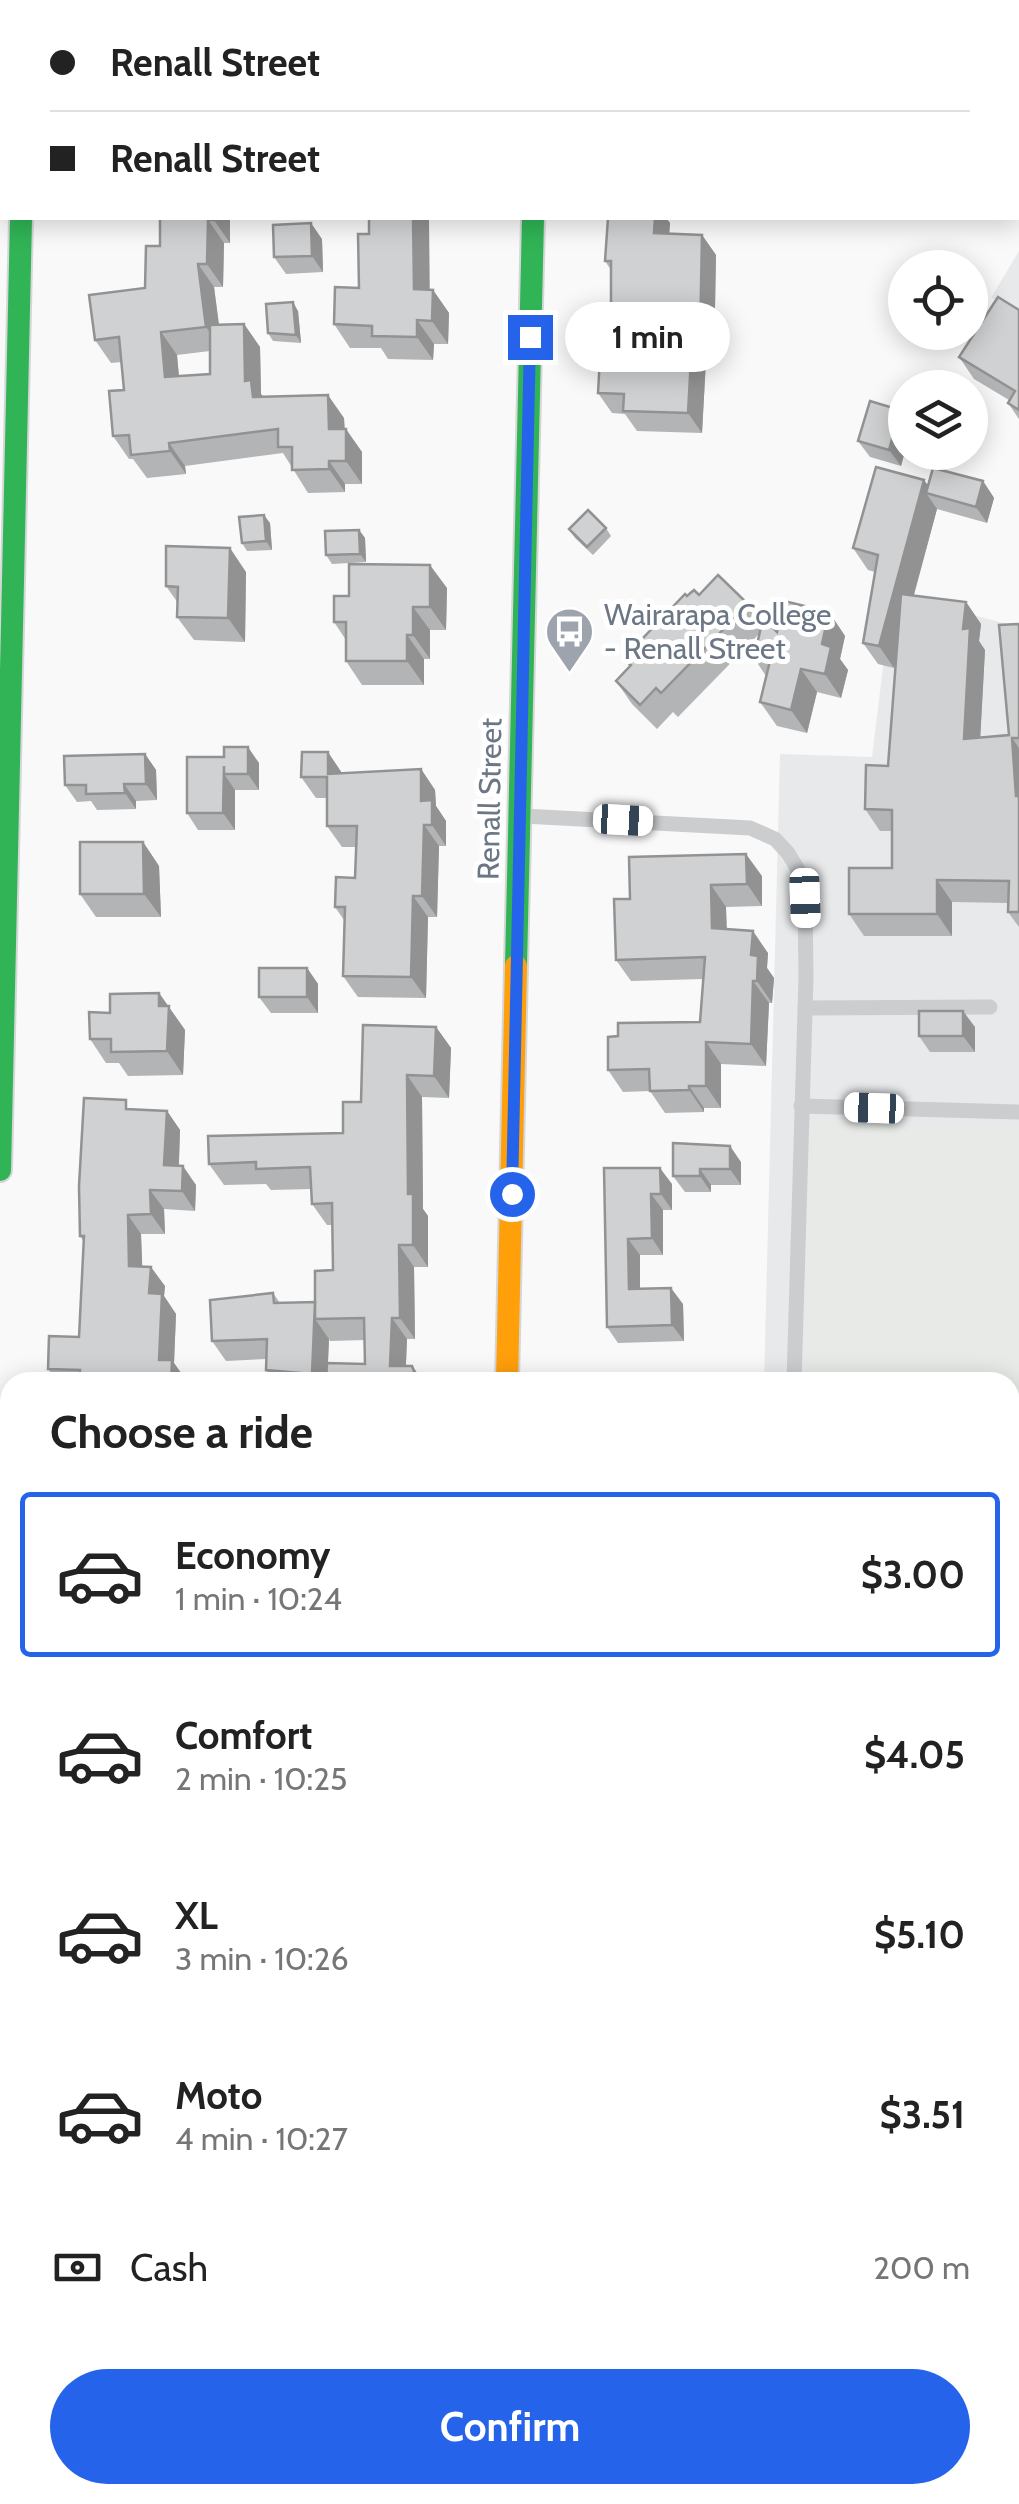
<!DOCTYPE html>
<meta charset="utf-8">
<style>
:root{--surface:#fff;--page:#f2f2f2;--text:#222;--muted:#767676;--line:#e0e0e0;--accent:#2563eb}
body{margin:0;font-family:Cabin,sans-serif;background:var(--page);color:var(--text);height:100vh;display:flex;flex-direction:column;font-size:38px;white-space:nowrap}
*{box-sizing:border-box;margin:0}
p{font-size:32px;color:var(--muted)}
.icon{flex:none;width:55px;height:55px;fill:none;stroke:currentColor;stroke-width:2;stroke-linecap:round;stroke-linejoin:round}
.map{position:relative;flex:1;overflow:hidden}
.sheet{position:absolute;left:0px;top:1372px;width:1020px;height:1132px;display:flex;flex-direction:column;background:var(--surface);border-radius:30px 30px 0 0;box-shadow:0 5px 25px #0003}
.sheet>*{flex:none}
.banner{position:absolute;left:0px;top:0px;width:1020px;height:220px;box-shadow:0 5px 25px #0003;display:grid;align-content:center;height:220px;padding:0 50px;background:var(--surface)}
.fabs{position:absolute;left:888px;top:250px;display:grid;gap:20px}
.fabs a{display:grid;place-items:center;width:100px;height:100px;border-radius:50%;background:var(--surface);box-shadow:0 5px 25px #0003;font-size:50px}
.end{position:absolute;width:45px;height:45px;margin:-22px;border:12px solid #2563eb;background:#fff;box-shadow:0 0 0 5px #fff}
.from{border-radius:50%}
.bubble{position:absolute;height:70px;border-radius:35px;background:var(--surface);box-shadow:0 5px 25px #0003;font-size:32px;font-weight:700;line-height:70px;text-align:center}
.car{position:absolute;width:30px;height:60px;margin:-30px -15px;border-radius:12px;box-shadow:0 0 8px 2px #0007;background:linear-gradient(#fff 24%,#345 0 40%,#fff 0 76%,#345 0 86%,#fff 0)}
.banner b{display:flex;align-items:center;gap:35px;height:95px;font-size:38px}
.banner b+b{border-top:2px solid var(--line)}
.banner i{width:25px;height:25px;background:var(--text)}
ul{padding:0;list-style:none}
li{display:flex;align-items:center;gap:30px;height:165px;margin:0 20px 15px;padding:0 30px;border:5px solid transparent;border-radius:10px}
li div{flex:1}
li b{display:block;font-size:38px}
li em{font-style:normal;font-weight:700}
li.selected{border-color:var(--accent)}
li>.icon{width:90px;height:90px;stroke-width:1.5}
h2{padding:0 50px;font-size:45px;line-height:120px}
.pay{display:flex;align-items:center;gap:25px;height:110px;padding:0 50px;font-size:38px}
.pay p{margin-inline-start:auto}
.primary-button{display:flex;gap:20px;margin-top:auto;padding:20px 50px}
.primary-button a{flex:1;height:115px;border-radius:60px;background:var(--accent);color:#fff;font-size:40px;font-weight:700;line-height:115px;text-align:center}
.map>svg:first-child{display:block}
</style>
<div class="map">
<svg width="1019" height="2504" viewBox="0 0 1019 2504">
<rect width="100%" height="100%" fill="#f9f9f9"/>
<!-- built -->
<g fill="#e8e9ea">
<path d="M1019,251V312L991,298Z"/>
<path d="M892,594L1019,627V2504H845V2495H1010V1382H764L780,754L872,757Z"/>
</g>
<!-- green -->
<path fill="#e7eae7" d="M812,1122L1019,1129V2065H1010V1382H807Z"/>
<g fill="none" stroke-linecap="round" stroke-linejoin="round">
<defs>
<g id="fast">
<path d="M538,0V2"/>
<path d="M516,966L533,218"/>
<path d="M0,1170L21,218"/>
<path d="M0,2496L227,2504"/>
</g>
<path id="slow" d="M507,1382L516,966"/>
<path id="jam" d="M492,2495L506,2504"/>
</defs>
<!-- fast casing -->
<use href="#fast" stroke="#d5d6d7" stroke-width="26"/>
<!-- slow casing -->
<use href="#slow" stroke="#d5d6d7" stroke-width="26"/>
<!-- jam casing -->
<use href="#jam" stroke="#d5d6d7" stroke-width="26"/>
<!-- lane -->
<g stroke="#cccdce" stroke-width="15">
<path d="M1005,0L1006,2"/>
<path d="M523,816L750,828L775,839L788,853L797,868L805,898L806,978L794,1382"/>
<path d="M805,1008L990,1007"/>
<path d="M801,1106L1019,1112"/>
<path d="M1010,2081L1019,2082"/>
</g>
<!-- street -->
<path stroke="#cccdce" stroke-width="30" d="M26,2V0"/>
<!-- fast -->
<use href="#fast" stroke="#30b455" stroke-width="22"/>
<!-- slow -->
<use href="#slow" stroke="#ff9f0a" stroke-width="22"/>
<!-- jam -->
<use href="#jam" stroke="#e5322d" stroke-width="22"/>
</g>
<!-- wall -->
<g fill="#b3b4b5" fill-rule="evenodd">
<path d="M365,0H442V2H367Z"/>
<path d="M160,218H230V243H224L223,287H214L219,324H244L260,347L261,394L263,396L344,418L345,429L362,452V484H345V492L308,493L283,453L185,466L186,474L147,478L133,459H129L113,436L124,390L122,362L111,363L95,340L145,288L160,246ZM210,351V374L179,376L177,355Z"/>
<path d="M608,218H666L670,223L669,234L702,235L716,255L714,360H706L702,433L637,431L625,414L612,413L598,393L611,357V270L605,261Z"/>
<path d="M369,234L430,290H433L449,313L448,344H434L433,360L388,359L381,348H350L334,324L359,288Z"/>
<path d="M322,239L323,272L286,274L274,257Z"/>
<path d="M1019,310V419L1008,403L1009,400L974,379L959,357Z"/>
<path d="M298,311L301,343L273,341L268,333Z"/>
<path d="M900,410L905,416V451L901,466L870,457L858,441Z"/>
<path d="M924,480L928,486L983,481L994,498L987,523L937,509L914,595L966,602L981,624L979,641L985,650L980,738L1009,735L1019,624V927L1008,912V903L952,902V936H864L849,914L892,868V831H880L865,809L888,766L896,663L894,668L878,664L863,643L875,572L868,570L853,548Z"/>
<path d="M270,523L272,550L247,551L242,543Z"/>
<path d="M606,528L611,536L593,555L575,538L569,529Z"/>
<path d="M359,530L365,538L366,562L332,564L326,555Z"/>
<path d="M246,572L245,642L194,640L177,617L178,603L166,586Z"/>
<path d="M447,588L446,630H430V659H424V685H362L346,661V640L334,622L349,596Z"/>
<path d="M699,595L748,604L762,624L777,632L829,612L845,636L840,659L848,670L841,698L817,692L807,733L777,726L760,702L766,676L754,658L759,634L678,717L673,712L657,729L632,704L616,681L629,666L624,658L687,596Z"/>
<path d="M145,754L156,770L157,800L136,801V809L97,810L91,801L77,802L65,785Z"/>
<path d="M187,757L259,763V790H235V830H198L187,813Z"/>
<path d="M421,769L435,790L436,806L446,821V846H439L437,917H428L426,998L358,997L343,976L344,920L335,907L355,878L356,847H342L327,826V798H316L301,777L342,773Z"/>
<path d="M143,842L159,866L161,917H96L80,894Z"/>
<path d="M762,876V906L726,907L727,929L768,953L767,968L774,978L772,1003H769L766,1066L721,1064V1108H704V1112L665,1113L650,1091L623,1092L608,1070L618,1036L700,1022L703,979L631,981L616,960L630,899Z"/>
<path d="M307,968L318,984V1013H271L259,997Z"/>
<path d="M159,993L185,1030L183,1075L128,1076L119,1063H106L90,1039L110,1013Z"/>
<path d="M436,1027L451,1048L449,1098L422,1097L423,1209L428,1216V1267H414L415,1339H407L406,1366H412L424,1382H274L266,1370V1359L226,1361L212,1341L273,1293L280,1303L315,1302L333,1270V1225H327L312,1204L311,1189L271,1190L266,1184L224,1185L209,1164L343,1133L361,1102ZM329,1339L330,1341L365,1340V1364L328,1363Z"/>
<path d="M975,1027V1052H930L919,1036Z"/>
<path d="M132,1110L167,1111L180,1130L179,1166L196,1185L195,1211L164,1209L165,1234H141L142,1266L165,1286L164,1296L176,1314L174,1363L186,1380V1382H57L48,1369L79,1337L84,1242L80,1236Z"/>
<path d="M673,1143L741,1162V1185H711V1192H685L673,1176Z"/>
<path d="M604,1168L672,1184V1210H663V1255H640V1289L683,1304L684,1341L618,1343L607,1327Z"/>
<path d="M1010,2341H1019V2438L1017,2440L1016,2467L1010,2495Z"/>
<path d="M637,2495H726V2504H643Z"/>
</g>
<!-- shaded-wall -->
<g fill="#929293">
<path d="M690,0H716L715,2H688Z"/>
<path d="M214,218H230V243L214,220Z"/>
<path d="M413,218H429L430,313L414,289Z"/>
<path d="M655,218H666L670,223L668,253L654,233Z"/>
<path d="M208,220L224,243L223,287L207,264Z"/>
<path d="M311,223L322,239L323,272L312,256Z"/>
<path d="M702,235L716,255L714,360L700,340Z"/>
<path d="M198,264L214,287L222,350L206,327Z"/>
<path d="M433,290L449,313L448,344L432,321Z"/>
<path d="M293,302L298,311L301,343L296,335Z"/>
<path d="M417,320L434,344L433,360L417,337Z"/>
<path d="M244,324L260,347L261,394L267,403L253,397L245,381Z"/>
<path d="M161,332L177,355L181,400L165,377Z"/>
<path d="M692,340L706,360L702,433L688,413Z"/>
<path d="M328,395L344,418L345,452L329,429Z"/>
<path d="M900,410L905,416V451L901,466L889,450Z"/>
<path d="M346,429L362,452V484L346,461Z"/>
<path d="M169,443L185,466L186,474L170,451Z"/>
<path d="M329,461L345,484V492L329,469Z"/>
<path d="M924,480L935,496L926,493L937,509L894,668L879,646Z"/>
<path d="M983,481L994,498L987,523L976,507Z"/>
<path d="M264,515L270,523L272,550L266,541Z"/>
<path d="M359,530L365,538L366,562L360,554Z"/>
<path d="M230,548L246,572L245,642L228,618Z"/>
<path d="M430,565L447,588L446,630L430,607Z"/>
<path d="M966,602L981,624L979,641L985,650L979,761L964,739L963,629Z"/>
<path d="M413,607L430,630V659L413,635Z"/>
<path d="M829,612L845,636L840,659L848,670L841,698L825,674L822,644Z"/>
<path d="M407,635L424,659V685L407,661Z"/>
<path d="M801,669L817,692L807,733L791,710Z"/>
<path d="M1012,738L1019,748V799L1016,796Z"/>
<path d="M248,747L259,763V790L248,774Z"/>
<path d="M328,752L342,773L328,774Z"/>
<path d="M145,754L156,770L157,800L146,784Z"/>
<path d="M421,769L435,790L436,806L446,821V846L432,825L421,801Z"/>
<path d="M224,774L235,790V830L223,813Z"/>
<path d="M124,784L136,801V809L125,793Z"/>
<path d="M424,825L439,846L437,917L422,896Z"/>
<path d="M143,842L159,866L161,917L144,894Z"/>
<path d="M746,854L762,876V906L747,884Z"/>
<path d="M937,880L952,902V936L937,914Z"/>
<path d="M711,885L726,907L727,950L712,928Z"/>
<path d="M413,896L428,917L426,998L411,977Z"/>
<path d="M753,931L768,953L767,968L774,978L772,1003L757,981L751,955Z"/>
<path d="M307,968L318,984V1013L307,997Z"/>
<path d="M753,981L769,1003L766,1066L751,1044Z"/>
<path d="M159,993L185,1030L183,1075L167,1051L159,1006Z"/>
<path d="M963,1011L975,1027V1052L963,1036Z"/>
<path d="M436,1027L451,1048L449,1098L434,1076Z"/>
<path d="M706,1042L721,1064V1108L706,1086Z"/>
<path d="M407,1075L422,1097L423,1209L428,1216V1267L413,1245L408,1194Z"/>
<path d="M689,1086L704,1108V1112L689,1090Z"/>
<path d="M167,1111L180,1130L178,1184L164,1165Z"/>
<path d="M730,1146L741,1162V1185L730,1169Z"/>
<path d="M183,1166L196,1185L195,1211L182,1191Z"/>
<path d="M660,1168L672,1184V1210L661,1194Z"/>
<path d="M700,1169L711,1185V1192L700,1176Z"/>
<path d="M150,1190L164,1209L165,1234L151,1214Z"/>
<path d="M651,1194L663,1210V1255L652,1238Z"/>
<path d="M128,1215L141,1234L143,1285L129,1266Z"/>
<path d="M628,1239L640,1255V1305L629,1289Z"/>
<path d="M399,1245L414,1267L415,1339L400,1318Z"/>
<path d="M151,1267L165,1286L164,1296L176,1314L174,1363L186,1380V1382H171L159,1360L149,1293Z"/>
<path d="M671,1288L683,1304L684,1341L672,1325Z"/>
<path d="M392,1318L407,1339L405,1382L390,1366Z"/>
<path d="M315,1319L329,1339L327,1382H319L312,1374Z"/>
<path d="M412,1366L424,1382H414Z"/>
<path d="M1010,2429L1017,2440L1016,2491L1010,2482Z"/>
<rect x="714" y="2495" width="12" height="9"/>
<rect x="814" y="2495" width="15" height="9"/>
</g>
<!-- building -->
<g fill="#d0d1d2" stroke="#929293" stroke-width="2.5">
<rect x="240" y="0" width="29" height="2"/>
<path d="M639,0H690L688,2H638Z"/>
<path d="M160,218H214V220H208L207,264H198L206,327L161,332L165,377L210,374V325L244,324L245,381L251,380L253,397L328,395L329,429H346V461H329V469L292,470V447H278V429L169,443L170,451L131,455L129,435L113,436L109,391L124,390L119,337L95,340L89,295L145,288L146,246H160Z"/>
<path d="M369,218H413L414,289L433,290L432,321L417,320V337L372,336V326L334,324L335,287L359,288L358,234H369Z"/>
<path d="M608,218H655L654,233L702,235L700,340H692L688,413L623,411L624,394L598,393L600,357H611V261H605Z"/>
<path d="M311,223L312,256L274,257L273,225Z"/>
<path d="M998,297L1019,310V410L1008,403L1015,391L959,357Z"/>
<path d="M293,302L296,335L268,333L266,304Z"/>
<path d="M870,401L900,410L889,450L858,441Z"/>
<path d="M876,467L924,480L879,646L863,643L878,555L853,548Z"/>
<path d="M933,468L983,481L976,507L926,493Z"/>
<path d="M588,510L606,528L587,547L569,529Z"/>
<path d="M264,515L266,541L242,543L239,517Z"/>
<path d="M359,530L360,554L326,555L325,531Z"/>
<path d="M166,546L230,548L228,618L177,617L178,587L166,586Z"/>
<path d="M349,564L430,565V607H413V635H407V661H346V622H334V596H349Z"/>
<path d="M718,575L748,604L661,693L656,688L640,705L616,681L631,665L624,658L685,594L687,596L694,590L699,595Z"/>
<path d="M901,594L966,602L963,629L970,628L964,739L1009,735L999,625L1019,624V738H1012L1016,796H1019V912H1008L1009,881L937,880V914H849V868H892V810L865,809L866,765L888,766Z"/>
<path d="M784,601L829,612L822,644L831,647L825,674L801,669L791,710L760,702L770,661L754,658L763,618L777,632Z"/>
<path d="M224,747H248V774H224V766L223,813H187V757H224Z"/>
<path d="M302,752H328V774L421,769V801L432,800V825H424L422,896H413L411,977L343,976L345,907H335L336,877L355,878L357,826H327V777H301Z"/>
<path d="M145,754L146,784H124L125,793L86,794V785H65L64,756Z"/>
<path d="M80,842H143L144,894H80Z"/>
<path d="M746,854L747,884L711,885L712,928L753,931L751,955L758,956L757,981H753L751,1044L706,1042V1086H689V1090L650,1091L649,1069L608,1070V1037L618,1036V1023L700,1022L705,957L616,960L614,899H630L629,857Z"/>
<rect x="259" y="968" width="48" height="29"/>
<path d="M159,993V1006H169L167,1051L111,1052V1039H90L89,1012L110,1013V994Z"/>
<rect x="919" y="1011" width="44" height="25"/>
<path d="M363,1025L436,1027L434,1076L407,1075L408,1194H413V1245H399L400,1318H392L390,1366H412L417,1379L414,1382H326L327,1363L365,1364L364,1318L315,1319V1271L333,1270L332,1203L312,1204L310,1167L256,1169V1162L209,1164L208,1136L343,1133V1102H361Z"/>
<path d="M84,1098L126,1100V1109L167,1111L164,1165L183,1166L182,1191L150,1190L151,1214L128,1215L129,1266L151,1267L149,1293L162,1294L159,1360H172L171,1382H80V1370L48,1369L49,1336L79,1337L84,1236H80L79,1186Z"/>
<path d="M673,1143L730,1146V1169H700V1176H673Z"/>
<path d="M604,1168H660L661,1194H651L652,1238L628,1239L629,1289L671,1288L672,1325L607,1327Z"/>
<path d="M273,1293L274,1303L315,1302L312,1374L266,1370L267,1339L212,1341L210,1300Z"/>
<path d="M692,1379V1382H591V1381Z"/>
<path d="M1010,2341H1019V2399L1010,2407Z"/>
<path d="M1010,2467L1019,2468V2504H950V2495H1010Z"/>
<path d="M659,2495H714V2504L663,2503L664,2495Z"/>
<rect x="769" y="2495" width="45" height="9"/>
</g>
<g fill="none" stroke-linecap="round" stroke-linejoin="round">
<!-- route -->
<path stroke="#2563eb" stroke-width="12" d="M512,1194L530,337"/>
</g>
<!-- icons -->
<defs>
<symbol id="bus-pin" viewBox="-11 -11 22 30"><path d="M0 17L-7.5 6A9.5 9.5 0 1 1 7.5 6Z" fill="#9da4ae" stroke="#fff"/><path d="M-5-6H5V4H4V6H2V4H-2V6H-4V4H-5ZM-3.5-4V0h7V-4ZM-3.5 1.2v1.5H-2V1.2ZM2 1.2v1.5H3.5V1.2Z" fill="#fff"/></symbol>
</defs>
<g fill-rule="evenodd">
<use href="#bus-pin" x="542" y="604" width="55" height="75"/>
</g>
<g text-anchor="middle" stroke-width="10" stroke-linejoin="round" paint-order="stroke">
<!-- poi labels -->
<g font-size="30" fill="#6c7786" stroke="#fff" text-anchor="start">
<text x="604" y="625">Wairarapa College<tspan x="604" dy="34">- Renall Street</tspan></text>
</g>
<!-- street labels -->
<g font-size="30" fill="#6c7786" stroke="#fff">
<text transform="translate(490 799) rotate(-89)" y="10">Renall Street</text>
</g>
</g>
</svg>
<div class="fabs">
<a><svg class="icon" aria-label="locate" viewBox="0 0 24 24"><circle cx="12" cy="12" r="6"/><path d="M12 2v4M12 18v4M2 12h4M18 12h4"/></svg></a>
<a><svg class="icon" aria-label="layers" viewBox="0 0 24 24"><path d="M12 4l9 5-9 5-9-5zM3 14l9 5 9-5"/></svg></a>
</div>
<i class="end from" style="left:512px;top:1194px"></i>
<i class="end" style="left:530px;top:337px"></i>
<div class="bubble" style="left:565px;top:302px;width:165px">1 min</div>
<i class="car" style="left:623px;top:820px;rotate:93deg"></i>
<i class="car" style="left:805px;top:898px;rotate:178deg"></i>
<i class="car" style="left:874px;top:1108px;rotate:272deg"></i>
<div class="banner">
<b><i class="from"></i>Renall Street</b>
<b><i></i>Renall Street</b>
</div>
<section class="sheet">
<h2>Choose a ride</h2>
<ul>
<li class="selected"><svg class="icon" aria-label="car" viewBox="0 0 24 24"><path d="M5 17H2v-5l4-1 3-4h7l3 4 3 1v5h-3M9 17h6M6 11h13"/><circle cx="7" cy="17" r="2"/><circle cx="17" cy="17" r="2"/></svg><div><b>Economy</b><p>1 min · 10:24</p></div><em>$3.00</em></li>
<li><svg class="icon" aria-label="car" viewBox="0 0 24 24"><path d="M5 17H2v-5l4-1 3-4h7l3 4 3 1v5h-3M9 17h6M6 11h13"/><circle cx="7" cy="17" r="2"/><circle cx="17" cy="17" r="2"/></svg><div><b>Comfort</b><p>2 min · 10:25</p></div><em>$4.05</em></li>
<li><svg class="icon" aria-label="car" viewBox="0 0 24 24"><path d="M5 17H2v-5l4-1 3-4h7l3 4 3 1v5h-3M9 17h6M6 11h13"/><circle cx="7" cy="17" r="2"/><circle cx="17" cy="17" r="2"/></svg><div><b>XL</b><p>3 min · 10:26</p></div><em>$5.10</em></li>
<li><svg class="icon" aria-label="car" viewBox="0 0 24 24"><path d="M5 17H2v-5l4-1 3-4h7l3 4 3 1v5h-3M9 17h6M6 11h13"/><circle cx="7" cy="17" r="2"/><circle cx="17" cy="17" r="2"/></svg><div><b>Moto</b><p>4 min · 10:27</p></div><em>$3.51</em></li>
</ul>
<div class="pay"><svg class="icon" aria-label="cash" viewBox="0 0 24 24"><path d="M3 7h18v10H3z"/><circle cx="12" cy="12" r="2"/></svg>Cash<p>200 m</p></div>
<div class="primary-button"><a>Confirm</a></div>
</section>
</div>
